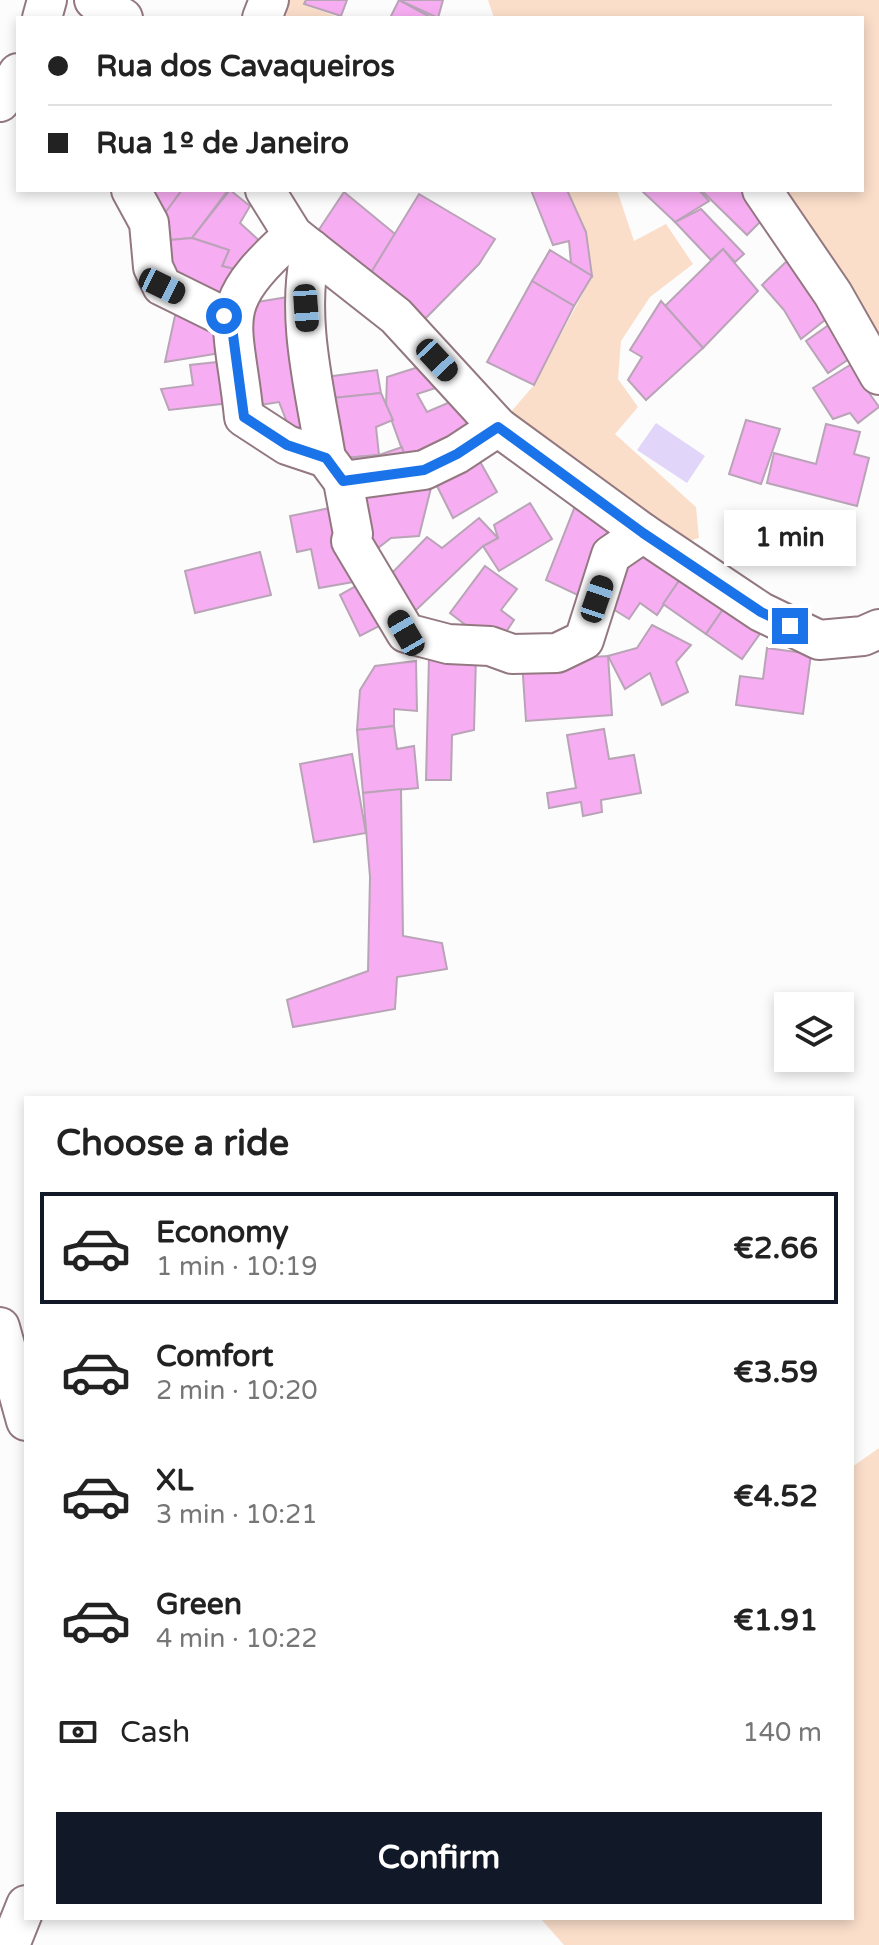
<!DOCTYPE html>
<meta charset="utf-8">
<style>
:root{--surface:#fff;--page:#f6f6f6;--text:#222;--muted:#767676;--line:#e0e0e0;--accent:#111827}
body{margin:0;font-family:"Varela Round",sans-serif;background:var(--page);color:var(--text);height:100vh;display:flex;flex-direction:column;font-size:30px;white-space:nowrap}
*{box-sizing:border-box;margin:0}
p{font-size:26px;color:var(--muted)}
.icon{flex:none;width:44px;height:44px;fill:none;stroke:currentColor;stroke-width:2;stroke-linecap:round;stroke-linejoin:round}
.map{position:relative;flex:1;overflow:hidden}
.side{position:absolute;left:24px;top:1096px;width:830px;height:824px;display:flex;flex-direction:column;background:var(--surface);border-radius:0px;box-shadow:0 4px 12px #0003}
.side>*{flex:none}
.guide{position:absolute;left:16px;top:16px;width:848px;height:176px;border-radius:0px;box-shadow:0 4px 12px #0003;display:grid;align-content:center;height:176px;padding:0 32px;background:var(--surface)}
.controls{position:absolute;left:774px;top:992px;display:grid;gap:16px}
.controls a{display:grid;place-items:center;width:80px;height:80px;border-radius:0px;background:var(--surface);box-shadow:0 4px 12px #0003;font-size:40px}
.end{position:absolute;width:36px;height:36px;margin:-18px;border:10px solid #1a73e8;background:#fff;box-shadow:0 0 0 4px #fff}
.from{border-radius:50%}
.bubble{position:absolute;height:56px;border-radius:0px;background:var(--surface);box-shadow:0 4px 12px #0003;font-size:26px;font-weight:800;line-height:56px;text-align:center}
.car{position:absolute;width:24px;height:48px;margin:-24px -12px;border-radius:10px;box-shadow:0 0 6px 2px #0007;background:linear-gradient(#222 24%,#8ab4d8 0 40%,#222 0 76%,#8ab4d8 0 86%,#222 0)}
.guide b{display:flex;align-items:center;gap:28px;height:76px;font-size:30px}
.guide b+b{border-top:2px solid var(--line)}
.guide i{width:20px;height:20px;background:var(--text)}
ul{padding:0;list-style:none}
li{display:flex;align-items:center;gap:24px;height:112px;margin:0 16px 12px;padding:0 16px;border:4px solid transparent;border-radius:0px}
li div{flex:1}
li b{display:block;font-size:30px}
li em{font-style:normal;font-weight:800}
li.current{border-color:var(--accent)}
li>.icon{width:72px;height:72px;stroke-width:1.5}
h2{padding:0 32px;font-size:36px;line-height:96px}
.pay{display:flex;align-items:center;gap:20px;height:88px;padding:0 32px;font-size:30px}
.pay p{margin-inline-start:auto}
.button{display:flex;gap:16px;margin-top:auto;padding:16px 32px}
.button a{flex:1;height:92px;border-radius:0px;background:var(--accent);color:#fff;font-size:32px;font-weight:800;line-height:92px;text-align:center}
.map>svg:first-child{display:block}
</style>
<div class="map">
<svg width="879" height="1945" viewBox="0 0 879 1945">
<rect width="100%" height="100%" fill="#fcfcfc"/>
<!-- green -->
<g fill="#fadeca">
<path d="M260,0H306L305,5L341,18H249Z"/>
<path d="M488,0H879V375L762,190H862V18H494Z"/>
<path d="M567,190H617L634,241L666,224L693,264L650,297L621,341L618,379L638,407L615,434L696,507L699,538L666,548L498,427L534,385L592,276L586,232Z"/>
<path d="M879,1448V1945H564L540,1918H852V1467Z"/>
</g>
<!-- water -->
<path fill="#e1d6f9" d="M656,423L705,456L687,483L637,450Z"/>
<!-- building -->
<g fill="#f6adf1" stroke="#b9a4b7" stroke-width="2">
<path d="M306,0H347L341,16L304,4Z"/>
<path d="M399,0L432,18H390Z"/>
<path d="M399,0H443L438,18Z"/>
<path d="M141,190H182L160,220Z"/>
<path d="M182,190H228L192,238L170,240L160,220Z"/>
<path d="M230,190L250,206L240,223L264,245L247,272L222,266L229,250L192,238Z"/>
<path d="M531,190H567L586,232L592,276L571,263L569,241L553,245Z"/>
<path d="M641,190H699L709,201L675,222Z"/>
<path d="M701,190H746L765,217L747,235Z"/>
<path d="M344,192L395,234L369,276L318,231Z"/>
<path d="M419,194L495,239L479,264L419,325L369,276Z"/>
<path d="M701,209L744,254L735,262L723,249L711,260L675,222Z"/>
<path d="M192,238L229,250L222,266L247,272L225,308L173,280L170,240Z"/>
<path d="M723,249L758,291L703,348L665,306Z"/>
<path d="M550,250L592,276L574,306L532,281Z"/>
<path d="M792,256L830,316L801,339L784,310L762,285Z"/>
<path d="M532,281L574,306L534,385L487,362Z"/>
<path d="M294,296L319,428L292,435L279,402L260,405L245,304Z"/>
<path d="M661,301L703,348L646,400L628,380L642,357L630,350Z"/>
<path d="M176,311L224,316L227,352L165,362Z"/>
<path d="M833,322L855,355L828,373L806,341Z"/>
<path d="M858,360L873,382L867,390L879,407L858,423L850,413L833,419L813,388Z"/>
<path d="M226,361L230,403L169,410L161,389L193,385L190,365Z"/>
<path d="M428,364L442,386L417,394L427,412L457,399L476,424L407,463L386,405L387,377Z"/>
<path d="M377,370L381,393L323,399L326,377Z"/>
<path d="M381,393L393,420L376,427L379,455L343,458L323,399Z"/>
<path d="M746,420L780,429L761,484L729,474Z"/>
<path d="M826,424L860,432L854,454L869,458L857,506L767,483L774,453L816,464Z"/>
<path d="M402,447L407,463L349,470L343,458L379,455Z"/>
<path d="M478,458L497,492L453,518L436,484Z"/>
<path d="M383,488H431L419,536L391,538L378,548L361,525L355,495Z"/>
<path d="M579,496L617,528L586,599L546,580Z"/>
<path d="M530,503L552,539L499,571L483,546L498,538L494,525Z"/>
<path d="M330,508L359,581L319,588L311,549L297,552L290,516Z"/>
<path d="M479,518L498,538L483,546L413,613L388,577L427,537L442,548Z"/>
<path d="M260,552L271,595L195,613L185,571Z"/>
<path d="M632,553L669,562L685,572L657,615L640,603L629,619L600,601Z"/>
<path d="M485,566L517,589L501,610L514,620L500,641L480,636L450,613Z"/>
<path d="M685,572L728,602L706,634L663,604Z"/>
<path d="M365,581L383,624L360,636L340,595Z"/>
<path d="M728,602L764,628L742,659L706,634Z"/>
<path d="M652,625L691,645L676,662L688,692L662,705L650,673L625,689L608,656L637,648Z"/>
<path d="M767,648L811,654L803,714L736,705L740,676L763,679Z"/>
<path d="M429,656L476,657L474,730L452,735L451,780H426Z"/>
<path d="M608,656L612,715L526,721L522,661Z"/>
<path d="M416,661L417,711L394,709V726L357,730L360,690L375,666Z"/>
<path d="M394,726L397,749L414,746L418,788L363,793L357,730Z"/>
<path d="M604,729L609,759L634,755L641,793L601,800L602,812L583,816L581,802L549,808L547,793L576,788L567,735Z"/>
<path d="M352,754L366,833L314,842L300,764Z"/>
<path d="M401,789L403,936L442,943L447,969L397,977L395,1009L293,1027L287,1000L368,971L370,877L363,793Z"/>
</g>
<g fill="none" stroke-linecap="round" stroke-linejoin="round">
<defs>
<g id="minor">
<path d="M94,0L123,18"/>
<path d="M42,18L47,0"/>
<path d="M262,18L269,0"/>
<path d="M0,102L18,73"/>
<path d="M131,190L149,223L153,267L162,286L231,320"/>
<path d="M265,190L293,235L396,316L498,427L643,533L761,612L819,640L863,636L879,629"/>
<path d="M762,190L833,294L879,375"/>
<path d="M293,235C211,308 234,317 244,417L287,445L326,458L343,481L353,534L351,541L406,633L448,644L490,646L512,654L557,653L584,640L611,555L643,533"/>
<path d="M311,249C295,317 315,390 326,458"/>
<path d="M343,481L424,470L457,454L498,427"/>
<path d="M0,1327L26,1421"/>
<path d="M10,1945L26,1905"/>
</g>
</defs>
<!-- minor casing -->
<use href="#minor" stroke="#937880" stroke-width="42"/>
<!-- minor -->
<use href="#minor" stroke="#fff" stroke-width="38"/>
</g>
<g fill="none" stroke-linecap="round" stroke-linejoin="round">
<!-- route -->
<path stroke="#1a73e8" stroke-width="10" d="M224,316L231,320L244,417L287,445L326,458L343,481L424,470L457,454L498,427L643,533L761,612L790,626"/>
</g>
</svg>
<div class="controls">
<a><svg class="icon" aria-label="layers" viewBox="0 0 24 24"><path d="M12 4l9 5-9 5-9-5zM3 14l9 5 9-5"/></svg></a>
</div>
<i class="end from" style="left:224px;top:316px"></i>
<i class="end" style="left:790px;top:626px"></i>
<div class="bubble" style="left:724px;top:510px;width:132px">1 min</div>
<i class="car" style="left:162px;top:286px;rotate:116deg"></i>
<i class="car" style="left:306px;top:308px;rotate:176deg"></i>
<i class="car" style="left:437px;top:360px;rotate:137deg"></i>
<i class="car" style="left:597px;top:599px;rotate:19deg"></i>
<i class="car" style="left:406px;top:633px;rotate:330deg"></i>
<div class="guide">
<b><i class="from"></i>Rua dos Cavaqueiros</b>
<b><i></i>Rua 1º de Janeiro</b>
</div>
<section class="side">
<h2>Choose a ride</h2>
<ul>
<li class="current"><svg class="icon" aria-label="car" viewBox="0 0 24 24"><path d="M5 17H2v-5l4-1 3-4h7l3 4 3 1v5h-3M9 17h6M6 11h13"/><circle cx="7" cy="17" r="2"/><circle cx="17" cy="17" r="2"/></svg><div><b>Economy</b><p>1 min · 10:19</p></div><em>€2.66</em></li>
<li><svg class="icon" aria-label="car" viewBox="0 0 24 24"><path d="M5 17H2v-5l4-1 3-4h7l3 4 3 1v5h-3M9 17h6M6 11h13"/><circle cx="7" cy="17" r="2"/><circle cx="17" cy="17" r="2"/></svg><div><b>Comfort</b><p>2 min · 10:20</p></div><em>€3.59</em></li>
<li><svg class="icon" aria-label="car" viewBox="0 0 24 24"><path d="M5 17H2v-5l4-1 3-4h7l3 4 3 1v5h-3M9 17h6M6 11h13"/><circle cx="7" cy="17" r="2"/><circle cx="17" cy="17" r="2"/></svg><div><b>XL</b><p>3 min · 10:21</p></div><em>€4.52</em></li>
<li><svg class="icon" aria-label="car" viewBox="0 0 24 24"><path d="M5 17H2v-5l4-1 3-4h7l3 4 3 1v5h-3M9 17h6M6 11h13"/><circle cx="7" cy="17" r="2"/><circle cx="17" cy="17" r="2"/></svg><div><b>Green</b><p>4 min · 10:22</p></div><em>€1.91</em></li>
</ul>
<div class="pay"><svg class="icon" aria-label="cash" viewBox="0 0 24 24"><path d="M3 7h18v10H3z"/><circle cx="12" cy="12" r="2"/></svg>Cash<p>140 m</p></div>
<div class="button"><a>Confirm</a></div>
</section>
</div>
